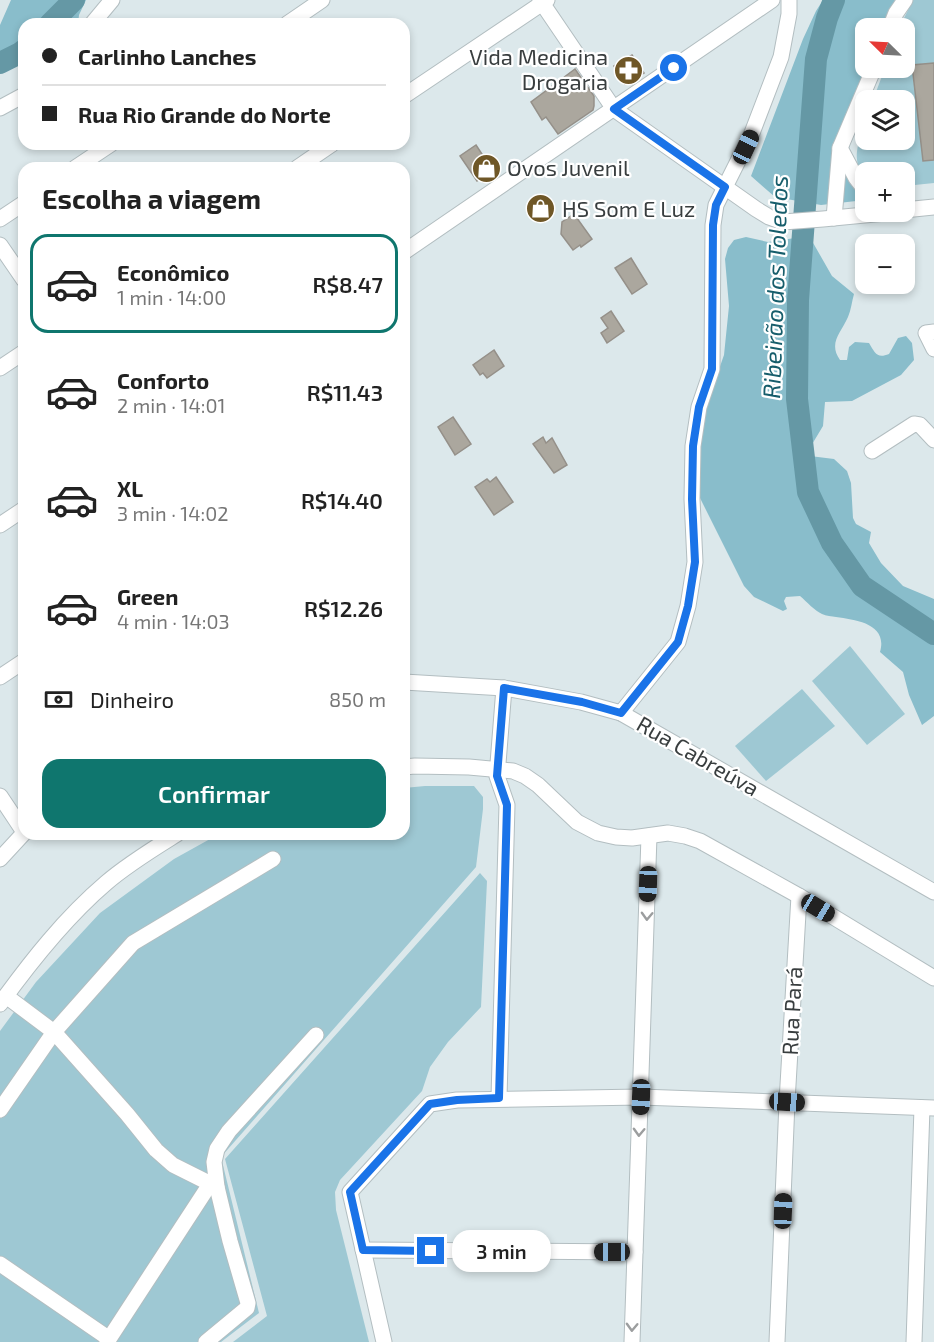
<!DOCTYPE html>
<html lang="pt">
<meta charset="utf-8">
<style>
:root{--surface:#fff;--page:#f6f6f6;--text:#222;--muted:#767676;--line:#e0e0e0;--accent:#0f766e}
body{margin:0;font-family:"Exo 2",sans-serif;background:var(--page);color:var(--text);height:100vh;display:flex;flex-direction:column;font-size:22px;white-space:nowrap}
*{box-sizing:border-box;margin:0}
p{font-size:20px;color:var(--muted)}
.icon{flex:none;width:33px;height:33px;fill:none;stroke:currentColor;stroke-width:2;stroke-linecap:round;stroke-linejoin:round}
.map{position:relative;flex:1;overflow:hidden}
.side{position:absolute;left:18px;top:162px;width:392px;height:678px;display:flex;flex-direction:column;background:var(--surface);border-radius:18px;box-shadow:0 3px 9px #0003}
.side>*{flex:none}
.banner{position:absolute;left:18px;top:18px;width:392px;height:132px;border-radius:18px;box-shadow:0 3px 9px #0003;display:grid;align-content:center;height:132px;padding:0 24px;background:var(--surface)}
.needle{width:39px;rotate:294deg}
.controls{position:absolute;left:855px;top:18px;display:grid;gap:12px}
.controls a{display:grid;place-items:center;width:60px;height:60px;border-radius:12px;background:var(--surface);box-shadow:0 3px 9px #0003;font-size:30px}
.end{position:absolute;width:27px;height:27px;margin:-14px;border:8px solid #1a73e8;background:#fff;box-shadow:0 0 0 3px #fff}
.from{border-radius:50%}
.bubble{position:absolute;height:42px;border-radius:18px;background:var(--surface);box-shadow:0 3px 9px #0003;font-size:20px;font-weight:600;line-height:42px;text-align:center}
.car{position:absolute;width:18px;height:36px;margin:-18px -9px;border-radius:8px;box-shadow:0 0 4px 2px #0007;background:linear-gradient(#222 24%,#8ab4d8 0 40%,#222 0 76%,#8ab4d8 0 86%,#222 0)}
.banner b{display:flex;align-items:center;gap:21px;height:57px;font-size:22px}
.banner b+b{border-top:2px solid var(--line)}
.banner i{width:15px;height:15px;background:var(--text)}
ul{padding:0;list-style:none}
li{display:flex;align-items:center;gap:18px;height:99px;margin:0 12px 9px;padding:0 12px;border:3px solid transparent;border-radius:18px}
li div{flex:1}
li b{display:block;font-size:22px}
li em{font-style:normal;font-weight:600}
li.current{border-color:var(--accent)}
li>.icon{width:54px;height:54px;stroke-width:1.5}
h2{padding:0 24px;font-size:27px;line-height:72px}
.pay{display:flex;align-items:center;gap:15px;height:66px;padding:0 24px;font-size:22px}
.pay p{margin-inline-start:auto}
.primary-button{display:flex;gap:12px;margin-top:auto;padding:12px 24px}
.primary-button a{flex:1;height:69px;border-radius:18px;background:var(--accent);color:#fff;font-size:24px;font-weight:600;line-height:69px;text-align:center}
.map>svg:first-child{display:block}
</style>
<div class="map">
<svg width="934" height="1342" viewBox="0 0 934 1342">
<rect width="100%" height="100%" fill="#dce8eb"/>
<!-- green -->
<g fill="#9ec8d3">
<path d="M913,0H934V183L905,186L904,172H866L865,178C850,158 859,144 865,122L866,140H904V100H873L885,68H904V28H899Z"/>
<path d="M850,646L905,714L867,745L812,681Z"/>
<path d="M802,689L835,726L766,781L735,746Z"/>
<path d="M425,786H474L483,797V809L476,867L221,1157L259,1313L221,1342H0V1031L36,982L100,913L174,859L219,834H404V788Z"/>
<path d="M480,873L487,881L481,1007L448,1042L430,1067L422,1091L340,1180L335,1192L336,1210L369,1342H233L267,1316L225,1159Z"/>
</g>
<!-- forest -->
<g fill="#89bdcb">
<path d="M11,0H86L79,15L78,24H24V61L10,57L0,62V25Z"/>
<path d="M823,0H895L886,28H866V68H874L847,154L865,200L821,205L775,197L751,176L803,39L816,11Z"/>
<path d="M746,237L768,242L802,237L812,241L832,276L854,294C852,301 851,310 848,317C841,333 828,343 840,360H847L849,347L855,342L869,343C875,353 877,359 889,354L898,338L906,336L912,343L914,360L901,375L852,401L825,402L823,426L808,451L810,456L834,459L847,471L851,483L853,518L856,524L871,532L869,543L881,563L903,586L934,599V716L922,725L909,695L903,672L880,652C888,624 857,620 836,617C832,616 826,616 822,614C815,611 807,602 800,596L786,597L784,601L787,609L783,611L754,597L744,586L698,494L693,419L717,375L724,355L729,306L725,259L728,248L734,240Z"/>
</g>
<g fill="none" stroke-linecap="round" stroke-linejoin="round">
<!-- river -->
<g stroke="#6598a5" stroke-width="22">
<path d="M834,0L827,18L816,59L798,300L797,399L808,492L832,543L862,586L934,634"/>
<path d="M50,24L74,0"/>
<path d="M0,63L20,53L24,50"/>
</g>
</g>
<!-- building -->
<g fill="#aba79e" stroke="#959089" stroke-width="1.5">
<path d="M632,55L644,73L625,84L614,66Z"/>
<path d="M934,63V160L923,161L912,65Z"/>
<path d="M575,69L594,96V106L593,110L558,134L546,117L542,120L531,102Z"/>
<path d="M476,145L493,171L477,181L460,156Z"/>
<path d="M574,214L592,239L581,247L580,245L573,250L561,234L562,222Z"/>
<path d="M631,258L647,284L632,294L615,268Z"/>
<path d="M611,311L624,331L607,343L601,333L608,328L601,318Z"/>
<path d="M494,350L504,366L487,378L483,373L480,375L473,365Z"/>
<path d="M453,417L471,444L455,455L438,427Z"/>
<path d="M543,437L546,443L552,438L567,465L554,473L533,444Z"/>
<path d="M496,477L513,502L494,515L475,487L487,479L490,482Z"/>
</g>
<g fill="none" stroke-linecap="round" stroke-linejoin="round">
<defs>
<g id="minor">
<path d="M540,0L614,109L756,209L769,217L783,222L823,219L896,212"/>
<path d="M92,24L112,0"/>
<path d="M287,24L322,0"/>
<path d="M890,28L896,13L905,0"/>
<path d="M404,96L547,0"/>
<path d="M0,108L24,95"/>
<path d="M840,148L856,178L866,191"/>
<path d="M75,168L111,144"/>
<path d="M297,168L332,144"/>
<path d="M904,210L934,207"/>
<path d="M834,218L840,148L874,68"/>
<path d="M0,219L24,203"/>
<path d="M0,245L24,280"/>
<path d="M404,252L772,0"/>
<path d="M934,332L926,333L934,349"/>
<path d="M0,368L24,352"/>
<path d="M872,451L914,424L920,425L934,440"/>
<path d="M0,525L24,509"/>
<path d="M0,677L24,661"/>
<path d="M404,682L504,688L581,702L621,713L934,892"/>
<path d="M621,713L678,642L688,606L695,562L692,499L693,446L699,407L712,369L713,225L716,205L752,133L781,57L789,14V0"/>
<path d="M404,767L415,766L469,767L513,771L525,776L538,785L577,822L598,833L616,837L632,838L668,833L685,836L700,841L799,896L934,978"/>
<path d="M0,796L24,832"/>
<path d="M0,859L24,833"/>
<path d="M6,996L54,1032L127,1114L156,1150L173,1165L217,1187"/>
<path d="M0,1004C31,961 65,918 106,883C128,864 153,849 177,834"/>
<path d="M499,1098L507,805L497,776L504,688"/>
<path d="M0,1110L54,1032L133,943L273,859"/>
<path d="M363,1250L635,1252"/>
<path d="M0,1264L108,1338"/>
<path d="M107,1342L210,1184"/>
<path d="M206,1342L247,1308L248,1303L230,1241L217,1187L214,1162L217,1149L229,1131L316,1035"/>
<path d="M384,1342L350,1192L430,1104L457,1100L641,1097L934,1108"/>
<path d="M632,1342L649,836"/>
<path d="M777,1342L787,1102L799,896"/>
<path d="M914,1342L922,1108"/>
</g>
</defs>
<!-- minor casing -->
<use href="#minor" stroke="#b3bec1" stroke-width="17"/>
<!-- minor -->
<use href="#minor" stroke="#fff" stroke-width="15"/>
</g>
<!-- one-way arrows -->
<defs><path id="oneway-chevron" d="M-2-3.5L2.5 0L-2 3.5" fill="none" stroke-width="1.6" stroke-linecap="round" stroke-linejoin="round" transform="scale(1.5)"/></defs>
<g stroke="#9c9e9f">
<use href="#oneway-chevron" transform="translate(647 916) rotate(92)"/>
<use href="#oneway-chevron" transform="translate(639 1132) rotate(92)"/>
<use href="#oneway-chevron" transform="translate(632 1327) rotate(92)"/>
</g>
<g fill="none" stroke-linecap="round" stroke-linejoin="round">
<!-- route -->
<path stroke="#1a73e8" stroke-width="8" d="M431,1251L363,1250L350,1192L430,1104L457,1100L499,1098L507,805L497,776L504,688L582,702L621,713L678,642L688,606L695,562L692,499L693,446L699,407L712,369L713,225L716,205L725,187L614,109L674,68"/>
</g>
<!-- icons -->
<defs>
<symbol id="pharmacy-disc" viewBox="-11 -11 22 22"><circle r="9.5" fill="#6f5727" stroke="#fff"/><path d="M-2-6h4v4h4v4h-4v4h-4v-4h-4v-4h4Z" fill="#fff"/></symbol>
<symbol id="shop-disc" viewBox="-11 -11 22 22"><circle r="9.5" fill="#6f5727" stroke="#fff"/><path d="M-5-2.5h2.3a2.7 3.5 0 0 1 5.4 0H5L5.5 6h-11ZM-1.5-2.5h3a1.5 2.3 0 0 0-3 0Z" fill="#fff"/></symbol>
</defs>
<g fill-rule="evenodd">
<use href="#pharmacy-disc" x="612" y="54" width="33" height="33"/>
<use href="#shop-disc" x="470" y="152" width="33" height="33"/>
<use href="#shop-disc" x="524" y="192" width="33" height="33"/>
</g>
<g text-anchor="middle" stroke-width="4.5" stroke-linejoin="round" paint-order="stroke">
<!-- poi labels -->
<g font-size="22" fill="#393e3f" stroke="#fff" text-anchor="start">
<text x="608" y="65" text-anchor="end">Vida Medicina<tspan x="608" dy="25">Drogaria</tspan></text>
<text x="507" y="176">Ovos Juvenil</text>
<text x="562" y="217">HS Som E Luz</text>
</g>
<!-- street labels -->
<g font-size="22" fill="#393e3f" stroke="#fff">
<text transform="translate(698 756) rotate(30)" y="8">Rua Cabreúva</text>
<text transform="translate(792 1011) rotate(-87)" y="8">Rua Pará</text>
</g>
<!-- water labels -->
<g font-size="24" font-style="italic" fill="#165d6b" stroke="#fff">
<text transform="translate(776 287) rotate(-88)" y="8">Ribeirão dos Toledos</text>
</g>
</g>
</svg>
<div class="controls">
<a><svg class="needle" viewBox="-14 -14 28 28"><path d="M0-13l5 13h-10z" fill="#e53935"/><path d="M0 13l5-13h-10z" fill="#767676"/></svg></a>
<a><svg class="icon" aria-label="layers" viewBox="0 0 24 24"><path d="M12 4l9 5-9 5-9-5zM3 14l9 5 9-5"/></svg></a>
<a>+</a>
<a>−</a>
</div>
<i class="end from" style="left:674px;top:68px"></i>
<i class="end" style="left:431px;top:1251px"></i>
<div class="bubble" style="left:452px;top:1230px;width:99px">3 min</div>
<i class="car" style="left:746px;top:147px;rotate:25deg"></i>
<i class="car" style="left:648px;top:884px;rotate:182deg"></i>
<i class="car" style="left:818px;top:908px;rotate:121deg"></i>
<i class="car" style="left:641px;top:1097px;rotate:182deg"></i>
<i class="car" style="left:787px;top:1102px;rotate:93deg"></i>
<i class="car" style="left:783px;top:1211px;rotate:2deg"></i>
<i class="car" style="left:612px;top:1252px;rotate:270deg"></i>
<div class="banner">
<b><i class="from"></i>Carlinho Lanches</b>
<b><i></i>Rua Rio Grande do Norte</b>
</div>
<section class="side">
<h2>Escolha a viagem</h2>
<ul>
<li class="current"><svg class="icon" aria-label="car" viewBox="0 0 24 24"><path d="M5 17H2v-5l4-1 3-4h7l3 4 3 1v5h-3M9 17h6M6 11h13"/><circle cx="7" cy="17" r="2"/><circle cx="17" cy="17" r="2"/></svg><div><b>Econômico</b><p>1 min · 14:00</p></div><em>R$8.47</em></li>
<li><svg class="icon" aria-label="car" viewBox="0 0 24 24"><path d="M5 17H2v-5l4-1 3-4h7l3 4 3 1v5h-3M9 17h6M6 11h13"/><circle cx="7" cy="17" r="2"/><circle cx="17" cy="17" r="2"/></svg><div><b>Conforto</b><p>2 min · 14:01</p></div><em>R$11.43</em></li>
<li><svg class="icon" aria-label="car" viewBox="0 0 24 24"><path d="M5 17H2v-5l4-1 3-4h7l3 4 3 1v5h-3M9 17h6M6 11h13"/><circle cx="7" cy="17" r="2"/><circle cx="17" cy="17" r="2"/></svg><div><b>XL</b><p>3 min · 14:02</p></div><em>R$14.40</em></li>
<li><svg class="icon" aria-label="car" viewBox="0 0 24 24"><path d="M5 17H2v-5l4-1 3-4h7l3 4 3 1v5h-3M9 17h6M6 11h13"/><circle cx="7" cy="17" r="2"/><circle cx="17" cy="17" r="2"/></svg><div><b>Green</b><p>4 min · 14:03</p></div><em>R$12.26</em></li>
</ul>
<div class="pay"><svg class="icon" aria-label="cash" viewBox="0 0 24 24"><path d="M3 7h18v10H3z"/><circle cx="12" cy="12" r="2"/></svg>Dinheiro<p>850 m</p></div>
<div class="primary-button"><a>Confirmar</a></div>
</section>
</div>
